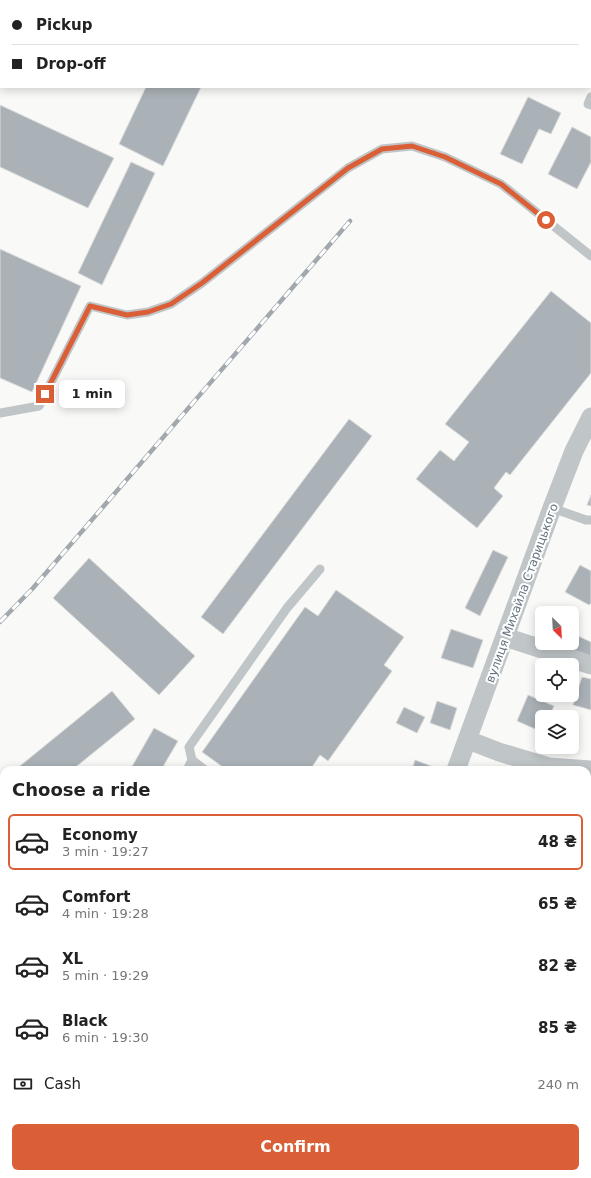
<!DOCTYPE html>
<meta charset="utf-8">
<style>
:root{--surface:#fff;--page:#f6f6f6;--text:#222;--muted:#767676;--line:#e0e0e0;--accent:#da5f36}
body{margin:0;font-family:"DejaVu Sans",sans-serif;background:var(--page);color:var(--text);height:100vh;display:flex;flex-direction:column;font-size:15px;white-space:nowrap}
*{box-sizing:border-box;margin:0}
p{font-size:13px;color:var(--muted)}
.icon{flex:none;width:22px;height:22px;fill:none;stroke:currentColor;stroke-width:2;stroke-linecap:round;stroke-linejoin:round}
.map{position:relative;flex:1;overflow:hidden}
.side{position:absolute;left:0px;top:766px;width:591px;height:412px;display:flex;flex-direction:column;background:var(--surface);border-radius:12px 12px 0 0;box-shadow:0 2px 10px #0003}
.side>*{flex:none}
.hud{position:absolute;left:0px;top:0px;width:591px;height:88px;box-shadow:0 2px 10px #0003;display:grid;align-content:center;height:88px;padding:0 12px;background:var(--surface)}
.needle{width:26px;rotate:156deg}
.tools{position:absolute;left:535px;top:606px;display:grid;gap:8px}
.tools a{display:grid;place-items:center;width:44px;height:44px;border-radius:6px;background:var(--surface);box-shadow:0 2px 10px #0003;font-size:20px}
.end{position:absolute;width:18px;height:18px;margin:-9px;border:5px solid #da5f36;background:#fff;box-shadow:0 0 0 2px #fff}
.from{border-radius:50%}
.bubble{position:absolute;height:28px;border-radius:6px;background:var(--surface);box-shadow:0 2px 10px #0003;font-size:13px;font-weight:800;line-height:28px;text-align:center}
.hud b{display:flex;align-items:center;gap:14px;height:38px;font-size:15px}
.hud b+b{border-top:1px solid var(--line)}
.hud i{width:10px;height:10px;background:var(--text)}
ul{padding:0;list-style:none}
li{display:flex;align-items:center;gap:12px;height:56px;margin:0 8px 6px;padding:0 4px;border:2px solid transparent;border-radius:6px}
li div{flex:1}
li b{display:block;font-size:15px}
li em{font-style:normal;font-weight:800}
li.selected{border-color:var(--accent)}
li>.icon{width:36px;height:36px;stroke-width:1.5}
h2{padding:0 12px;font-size:18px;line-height:48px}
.pay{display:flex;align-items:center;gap:10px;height:44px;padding:0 12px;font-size:15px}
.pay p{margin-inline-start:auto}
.primary-button{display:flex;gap:8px;margin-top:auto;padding:8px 12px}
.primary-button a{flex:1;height:46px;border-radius:6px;background:var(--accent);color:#fff;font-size:16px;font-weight:800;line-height:46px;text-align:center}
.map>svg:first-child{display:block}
</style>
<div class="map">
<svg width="591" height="1178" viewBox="0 0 591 1178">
<rect width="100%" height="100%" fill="#f9f9f7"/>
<!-- green -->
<path fill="#d9ded6" d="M0,967H4V1097L0,1095Z"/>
<!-- building -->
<g fill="#aab2b7" stroke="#dbdbd9">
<path d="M165,0H181L183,1H164Z"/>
<path d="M146,87H201L163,166L119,144Z"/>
<path d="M528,97L561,113L551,134L539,129L522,164L500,154Z"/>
<path d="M0,105L114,158L88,208L0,167Z"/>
<path d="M572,127L591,137V162L577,189L548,174Z"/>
<path d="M131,162L155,173L102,285L78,273Z"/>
<path d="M0,249L81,286L32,392L0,378Z"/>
<path d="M551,291L591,323V373L510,475L506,472L494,488L503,496L477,528L416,479L440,450L454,461L469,442L445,424Z"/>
<path d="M349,419L372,436L223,634L201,617Z"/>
<path d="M591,495V506L587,505Z"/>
<path d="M493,550L508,557L480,616L465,608Z"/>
<path d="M89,558L195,656L159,695L53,598Z"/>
<path d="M580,565L591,571V603L589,605L565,592Z"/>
<path d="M336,590L404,637L384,665L392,671L328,761L320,755L310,770H227L202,752L305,607L318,616Z"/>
<path d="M451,629L483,640L473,668L441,658Z"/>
<path d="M578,636L591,642V660L571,652Z"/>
<path d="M582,677L591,679V710L573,705Z"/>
<path d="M112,691L135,719L72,770H15Z"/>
<path d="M528,695L554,706L549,717H542V732L517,721Z"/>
<path d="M437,701L457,708L450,730L430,723Z"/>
<path d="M404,707L425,717L417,733L396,723Z"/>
<path d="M154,728L178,741L161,770H130Z"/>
<path d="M415,760L439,769V770H412Z"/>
<path d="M4,779V813L0,808V782Z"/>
<path d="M2,872L4,873V941L0,939V877Z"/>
<path d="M587,878L591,880V915L587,913Z"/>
<path d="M587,976L591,977V1028L587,1027Z"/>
<path d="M4,1126V1162L0,1165V1128Z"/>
<path d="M134,1174H162L165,1178H136Z"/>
<path d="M189,1174H221L222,1176L219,1178H192Z"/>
<path d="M296,1174H307L309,1178H289Z"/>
<path d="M509,1174H545L548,1178H511Z"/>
</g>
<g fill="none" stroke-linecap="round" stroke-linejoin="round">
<!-- path -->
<path stroke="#bbbec0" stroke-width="2.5" stroke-dasharray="2 2" stroke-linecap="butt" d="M525,1V0"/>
<!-- lane -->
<g stroke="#c0c5c8" stroke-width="9">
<path d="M344,0L345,1"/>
<path d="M404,1L405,0"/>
<path d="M590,33L591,34"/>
<path d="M591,97L588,104L591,105"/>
<path d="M0,413L39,406L90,306L127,315L148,312L171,304L202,283L348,168L382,149L412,146L445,157L501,184L591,256"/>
<path d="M552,508L586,520H591"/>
<path d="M192,760L205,770"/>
<path d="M187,770L192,760L189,747L287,608L320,569"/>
<path d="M587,851L591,852"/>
<path d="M587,940L591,941"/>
<path d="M587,1084L591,1085"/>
</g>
<!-- street -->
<g stroke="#c0c5c8" stroke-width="19">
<path d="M505,637L591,665"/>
<path d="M468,740L499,752L549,767L591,770"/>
<path d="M456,770L552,508L574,451L591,417"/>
<path d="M30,1178L36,1174"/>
</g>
<defs>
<path id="rail" d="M0,622L33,588L350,221"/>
</defs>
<!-- rail casing -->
<use href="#rail" stroke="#a2a9ae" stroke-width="4.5"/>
<!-- rail -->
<use href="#rail" stroke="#fff" stroke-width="3" stroke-dasharray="9" stroke-linecap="butt"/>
</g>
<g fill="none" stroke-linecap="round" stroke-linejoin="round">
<!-- route -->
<path stroke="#da5f36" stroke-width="5" d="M45,394L90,306L127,315L148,312L171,304L202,283L348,168L382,149L412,146L445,157L501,184L546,220"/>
</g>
<g text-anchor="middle" stroke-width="4" stroke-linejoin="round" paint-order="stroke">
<!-- street labels -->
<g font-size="12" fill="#667480" stroke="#fff">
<text transform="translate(522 593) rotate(-70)" y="4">вулиця Михайла Старицького</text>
</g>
</g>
</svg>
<div class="tools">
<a><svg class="needle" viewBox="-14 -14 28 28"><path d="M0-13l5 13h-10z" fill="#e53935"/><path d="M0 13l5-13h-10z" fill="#767676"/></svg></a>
<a><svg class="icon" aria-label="locate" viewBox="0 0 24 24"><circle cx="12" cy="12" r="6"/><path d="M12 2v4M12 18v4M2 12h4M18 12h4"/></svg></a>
<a><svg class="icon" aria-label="layers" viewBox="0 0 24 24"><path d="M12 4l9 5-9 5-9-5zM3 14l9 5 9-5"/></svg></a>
</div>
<i class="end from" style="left:546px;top:220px"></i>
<i class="end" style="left:45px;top:394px"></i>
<div class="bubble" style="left:59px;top:380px;width:66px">1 min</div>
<div class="hud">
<b><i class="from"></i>Pickup</b>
<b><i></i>Drop-off</b>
</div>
<section class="side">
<h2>Choose a ride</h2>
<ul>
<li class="selected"><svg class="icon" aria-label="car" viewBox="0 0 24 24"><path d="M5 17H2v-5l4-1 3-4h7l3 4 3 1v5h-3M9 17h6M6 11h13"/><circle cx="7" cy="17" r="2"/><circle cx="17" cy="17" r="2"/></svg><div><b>Economy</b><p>3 min · 19:27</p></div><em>48 ₴</em></li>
<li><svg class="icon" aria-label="car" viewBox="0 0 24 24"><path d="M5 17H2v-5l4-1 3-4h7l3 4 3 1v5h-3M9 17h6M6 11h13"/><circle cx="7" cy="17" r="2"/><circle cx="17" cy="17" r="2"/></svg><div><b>Comfort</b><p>4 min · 19:28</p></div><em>65 ₴</em></li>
<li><svg class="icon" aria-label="car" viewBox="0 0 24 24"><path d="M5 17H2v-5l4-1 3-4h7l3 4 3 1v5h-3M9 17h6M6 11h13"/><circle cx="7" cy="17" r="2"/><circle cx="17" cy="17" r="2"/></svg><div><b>XL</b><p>5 min · 19:29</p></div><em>82 ₴</em></li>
<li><svg class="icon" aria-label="car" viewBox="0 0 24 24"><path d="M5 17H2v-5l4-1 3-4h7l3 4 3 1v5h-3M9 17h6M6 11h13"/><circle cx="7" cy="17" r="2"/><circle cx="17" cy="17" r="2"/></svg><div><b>Black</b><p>6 min · 19:30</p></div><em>85 ₴</em></li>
</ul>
<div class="pay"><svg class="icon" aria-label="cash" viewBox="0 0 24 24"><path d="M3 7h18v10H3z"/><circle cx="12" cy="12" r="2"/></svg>Cash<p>240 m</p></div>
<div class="primary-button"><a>Confirm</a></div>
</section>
</div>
